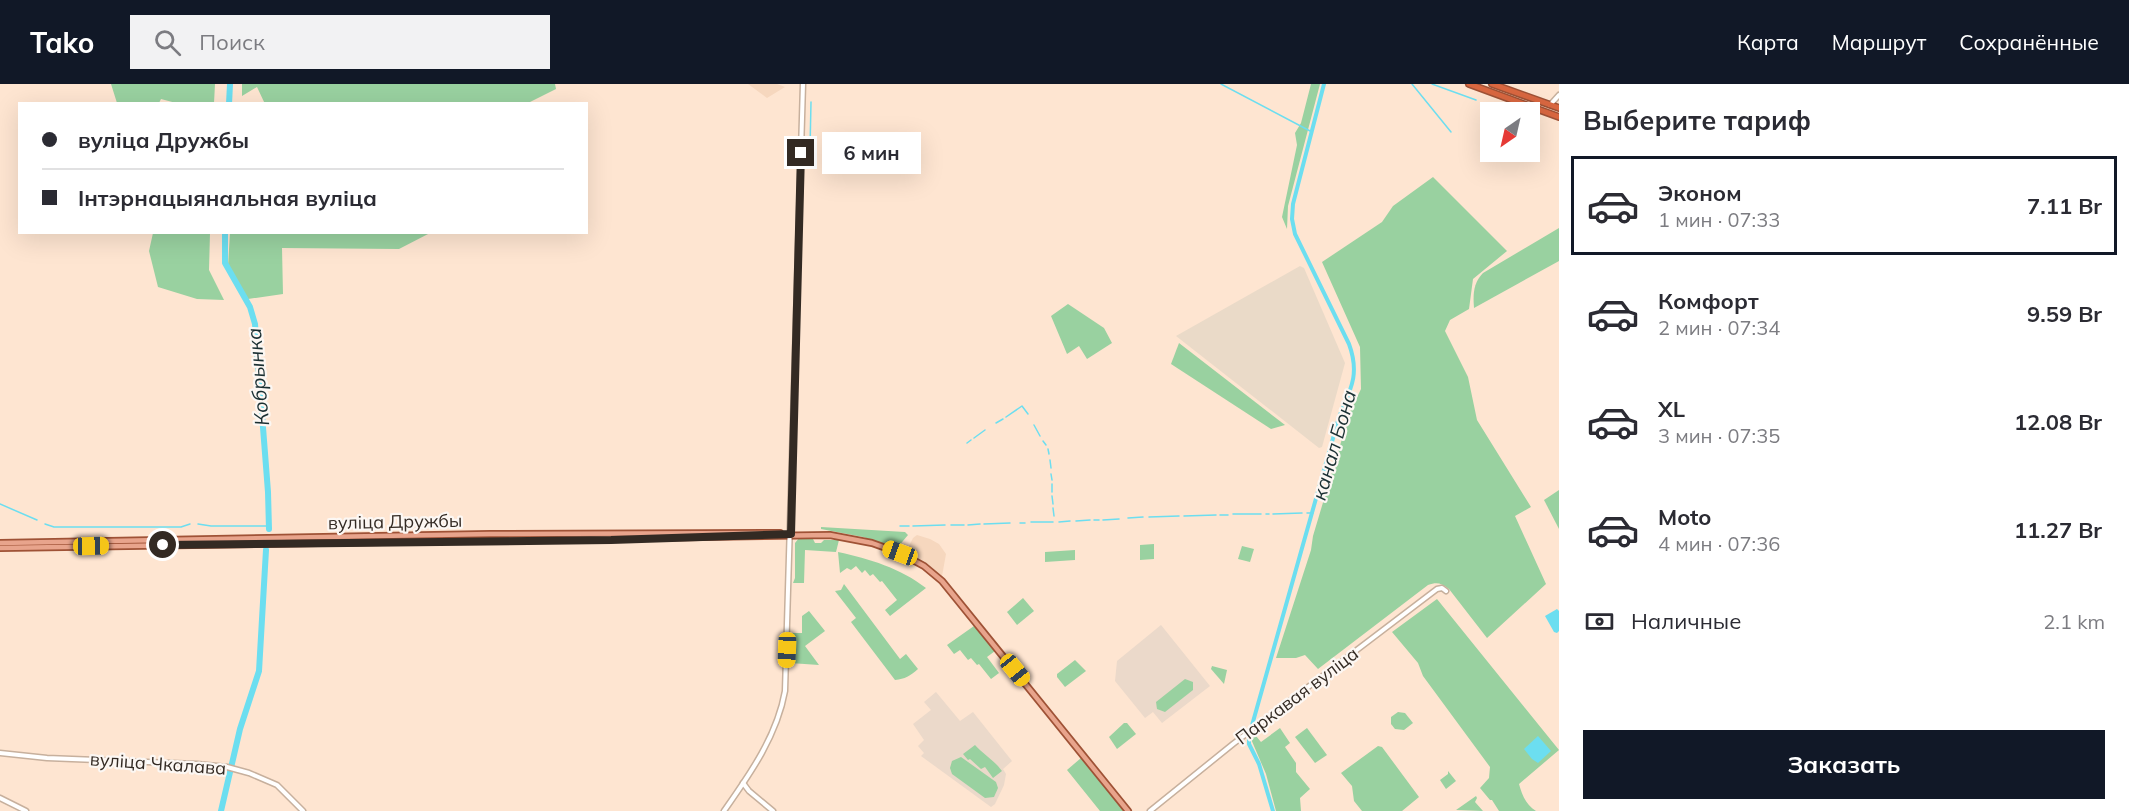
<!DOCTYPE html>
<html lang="ru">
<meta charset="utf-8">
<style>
:root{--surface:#fff;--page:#f2f2f3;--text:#2b2b33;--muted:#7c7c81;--line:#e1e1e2;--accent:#111827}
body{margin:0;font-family:Mulish,sans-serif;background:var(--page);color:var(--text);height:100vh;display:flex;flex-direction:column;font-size:22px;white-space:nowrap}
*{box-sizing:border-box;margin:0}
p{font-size:20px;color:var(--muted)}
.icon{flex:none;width:33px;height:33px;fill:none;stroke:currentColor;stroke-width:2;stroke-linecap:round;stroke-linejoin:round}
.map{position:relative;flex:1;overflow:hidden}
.side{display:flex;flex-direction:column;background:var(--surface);width:570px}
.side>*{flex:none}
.hud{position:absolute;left:18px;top:18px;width:570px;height:132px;border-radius:0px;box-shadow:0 6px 24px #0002;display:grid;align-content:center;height:132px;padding:0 24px;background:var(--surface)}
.needle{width:39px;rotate:214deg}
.fabs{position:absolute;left:1480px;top:18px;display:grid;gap:12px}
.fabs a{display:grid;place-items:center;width:60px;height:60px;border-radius:0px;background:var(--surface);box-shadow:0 6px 24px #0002;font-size:30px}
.end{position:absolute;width:27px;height:27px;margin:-14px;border:8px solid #332a23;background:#fff;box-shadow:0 0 0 3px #fff}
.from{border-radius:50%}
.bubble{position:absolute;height:42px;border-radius:0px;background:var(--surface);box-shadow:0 6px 24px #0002;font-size:20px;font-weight:700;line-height:42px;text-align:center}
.car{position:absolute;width:18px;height:36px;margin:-18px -9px;border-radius:8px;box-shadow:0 0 4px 2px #0007;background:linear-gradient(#f5c518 24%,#345 0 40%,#f5c518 0 76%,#345 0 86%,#f5c518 0)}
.hud b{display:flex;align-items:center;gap:21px;height:57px;font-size:22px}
.hud b+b{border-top:2px solid var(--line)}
.hud i{width:15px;height:15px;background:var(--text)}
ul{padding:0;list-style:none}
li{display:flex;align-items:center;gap:18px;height:99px;margin:0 12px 9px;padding:0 12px;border:3px solid transparent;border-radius:0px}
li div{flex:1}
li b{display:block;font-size:22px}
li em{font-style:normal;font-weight:700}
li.on{border-color:var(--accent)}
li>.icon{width:54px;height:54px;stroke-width:1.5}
h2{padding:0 24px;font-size:27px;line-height:72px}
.pay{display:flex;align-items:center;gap:15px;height:66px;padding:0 24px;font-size:22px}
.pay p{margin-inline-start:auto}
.primary-button{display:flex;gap:12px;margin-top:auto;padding:12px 24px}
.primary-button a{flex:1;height:69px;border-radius:0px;background:var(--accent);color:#fff;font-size:24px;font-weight:700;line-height:69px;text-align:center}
header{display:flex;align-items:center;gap:36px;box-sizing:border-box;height:84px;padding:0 30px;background:var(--accent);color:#fff}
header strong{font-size:28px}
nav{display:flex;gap:33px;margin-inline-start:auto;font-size:21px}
.search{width:420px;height:54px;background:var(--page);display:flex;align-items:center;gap:15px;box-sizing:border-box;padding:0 21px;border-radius:0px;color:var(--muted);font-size:22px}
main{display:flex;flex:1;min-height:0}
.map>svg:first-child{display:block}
</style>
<header>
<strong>Tako</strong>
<div class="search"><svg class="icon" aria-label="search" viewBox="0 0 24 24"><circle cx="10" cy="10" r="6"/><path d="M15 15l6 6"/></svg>Поиск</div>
<nav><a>Карта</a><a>Маршрут</a><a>Сохранённые</a></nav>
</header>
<main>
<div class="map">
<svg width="1559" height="727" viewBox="0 0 1559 727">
<rect width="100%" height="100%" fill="#fee5d1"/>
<!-- built -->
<g fill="#f6d7be">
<path d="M748,0H777L785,3L767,14Z"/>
<path d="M917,451L930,455L939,460L946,470L942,492L924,477L906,468L913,454Z"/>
</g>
<!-- industrial -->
<path fill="#eadac8" d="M1300,182L1304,184L1345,279L1322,363L1319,364L1176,252Z"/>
<!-- education -->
<g fill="#ebd9ca">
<path d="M1161,541L1210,602L1162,639L1153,628L1145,634L1115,597L1117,577Z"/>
<path d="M936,608L960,637L973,628L1012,677L1003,685L1006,690L1004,701L995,720L991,723L921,672L924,669L918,662L924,656L913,640L931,626L924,618Z"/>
</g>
<!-- green -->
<g fill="#99d1a0">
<path d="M111,0H215L214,19H176L161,15L159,19H117Z"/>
<path d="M242,0H555L556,5L528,19L265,20L257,3L242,12Z"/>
<path d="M1311,0H1320L1288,122L1287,145L1282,133L1297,61L1295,49L1301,39Z"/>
<path d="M1433,93L1507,167L1473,195L1469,225L1450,236L1445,247L1468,293L1477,336L1531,423L1515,432L1546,500L1487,554L1449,505C1441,499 1437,498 1428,501L1318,585L1305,571L1296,574H1276L1311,466L1313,452L1350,328L1361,305L1360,263L1322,178L1382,138L1393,122Z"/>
<path d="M1559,144V177L1474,224C1473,211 1473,199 1483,189Z"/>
<path d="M153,149H210L209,186L224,216L197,215L158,203L149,167Z"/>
<path d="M230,149V148L430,149L399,165L282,164L283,210L248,215L228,182Z"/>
<path d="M1068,220L1104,244L1112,259L1087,275L1079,262L1067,270L1051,232Z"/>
<path d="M1179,259L1285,341L1271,345L1171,280Z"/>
<path d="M1559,406V445L1544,416Z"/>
<path d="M821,443L905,448L908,451L897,464L863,453L821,445Z"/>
<path d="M802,453L813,455L815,459H821L824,456H839L836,468L805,466L804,499H793L795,494V459L799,454Z"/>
<path d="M1154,460V475L1140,476V461Z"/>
<path d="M1242,462L1254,465L1250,478L1238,475Z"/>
<path d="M1075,466V476L1045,478V468Z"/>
<path d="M838,468C870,475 900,484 926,504L890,532L885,526L897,516L882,497L880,498L873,490L870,492L865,486L862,489L856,482L851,486L847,484L840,489Z"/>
<path d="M844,500L900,575L906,570L918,585C910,592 905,595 895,596L851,538L856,534L835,507L841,506Z"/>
<path d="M1023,514L1034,527L1017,541L1007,528Z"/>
<path d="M1437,515L1559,666L1519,700C1522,711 1526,721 1536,727H1499L1492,716H1490L1480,704L1489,694L1490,683L1423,592L1418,579L1392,548Z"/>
<path d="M809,527L825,547L805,562L819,581L790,579L791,549H802V532Z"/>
<path d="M974,542L995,567L987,573L999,589L991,595L979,580L977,581L971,574L968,576L960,566L954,570L947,561Z"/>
<path d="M1075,576L1086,587L1065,603L1057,593V590Z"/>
<path d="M1212,582L1227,586L1224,600L1211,585Z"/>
<path d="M1185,595L1193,598V606L1165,628L1157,625L1156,618Z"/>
<path d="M1398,628L1405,629L1413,639L1404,646L1395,645L1391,640V633Z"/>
<path d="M1124,639H1127L1136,650L1117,665L1109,653Z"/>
<path d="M1280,644L1290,659L1285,663L1296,679V688L1310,705L1300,714L1301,727H1276L1266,690L1251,655L1256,652L1261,658Z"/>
<path d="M1307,644L1327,671L1315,679L1295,653Z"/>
<path d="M975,661C984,671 993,675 1002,687L993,694L985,683L981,685L970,675L968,676L963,670Z"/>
<path d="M1378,662L1382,663L1419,713L1402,727H1362L1354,717L1352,702L1341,689Z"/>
<path d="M961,673L996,698L998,704L994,713L985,714L952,690L950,684L952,677Z"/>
<path d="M1081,674L1084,678L1124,727H1100L1067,686Z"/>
<path d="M1448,687L1456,697L1446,705L1440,696L1448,690Z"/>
<path d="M1476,712L1477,714L1475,718L1483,727L1456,726Z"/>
</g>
<!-- water -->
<g fill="#6cdef0">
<path d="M1557,525L1559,527V547L1557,549L1554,548L1545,532Z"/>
<path d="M1538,652L1551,667L1538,679L1532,675L1524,665Z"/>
</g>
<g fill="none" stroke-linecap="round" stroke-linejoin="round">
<!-- stream -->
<g stroke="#6cdef0" stroke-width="1.5">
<path d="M1221,0L1312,48"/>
<path d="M1412,0L1451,48"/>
<path d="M1432,0L1476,16"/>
<path d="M810,65L811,18"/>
<path d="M1006,333L1022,322L1028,330"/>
<path d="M996,339L1003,335"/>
<path d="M1034,341L1040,352"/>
<path d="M974,354L985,346"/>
<path d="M1043,357L1046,361"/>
<path d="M967,359L971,356"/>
<path d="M1048,365L1049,370"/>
<path d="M1050,376L1051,384"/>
<path d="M1051,390L1052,396"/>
<path d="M1052,400V408"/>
<path d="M1052,412L1053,420"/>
<path d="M0,420L37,436"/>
<path d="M1053,424L1054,432"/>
<path d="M1307,429H1313"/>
<path d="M1233,430H1261"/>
<path d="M1266,430H1269"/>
<path d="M1273,430L1302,429"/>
<path d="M1220,431H1228"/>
<path d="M1184,432L1216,431"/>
<path d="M1149,433L1179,432"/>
<path d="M1128,434L1143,433"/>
<path d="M1094,436H1099"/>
<path d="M1103,436L1119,435"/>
<path d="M1076,437L1090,436"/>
<path d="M1031,438H1053"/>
<path d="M1059,438L1070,437"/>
<path d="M1020,439H1025"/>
<path d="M45,440L54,443H181L190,440"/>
<path d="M198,440L211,442H269"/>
<path d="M984,440L1010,439"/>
<path d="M951,441H964"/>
<path d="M968,441L980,440"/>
<path d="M900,442H909"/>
<path d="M913,442L945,441"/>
</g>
<!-- canal -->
<path stroke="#6cdef0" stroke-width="4" d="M1273,727L1259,680L1249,660V652L1339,333C1351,305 1360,290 1349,260L1295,150L1292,135L1293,120L1324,0"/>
<!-- river -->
<g stroke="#6cdef0" stroke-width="6">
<path d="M229,20L230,0"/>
<path d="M225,148V179L250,223L255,240L268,408L269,445"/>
<path d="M221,727L240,645L259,587L266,466"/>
</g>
<defs>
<g id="secondary">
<path d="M1550,21L1559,11"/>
<path d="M0,669L47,674L197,680L227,683L249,689L277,701L303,727"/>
<path d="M743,699L749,707L773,727"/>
<path d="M0,714L26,727"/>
<path d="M724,727C750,690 777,652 785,607L803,0"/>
<path d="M1150,727L1233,660L1437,505L1442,504L1446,507"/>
</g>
<g id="primary">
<path d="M0,459L490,450L780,449"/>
<path d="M0,464L830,451L872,459L900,469L924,482L942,497L1128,727"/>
</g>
<g id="highway">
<path d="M1469,0L1559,33"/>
<path d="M1492,0L1559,24"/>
</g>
</defs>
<!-- secondary casing -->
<use href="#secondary" stroke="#c7b09d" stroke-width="7"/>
<!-- primary casing -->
<use href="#primary" stroke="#9f5236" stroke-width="8"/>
<!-- highway casing -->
<use href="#highway" stroke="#9f5236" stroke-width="8"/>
<!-- secondary -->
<use href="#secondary" stroke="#fff" stroke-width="4"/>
<!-- primary -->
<use href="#primary" stroke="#e8a48c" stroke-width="4.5"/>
<!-- highway -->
<use href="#highway" stroke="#d96740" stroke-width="5"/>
</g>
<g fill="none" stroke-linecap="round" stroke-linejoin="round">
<!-- route -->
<path stroke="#332a23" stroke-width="8" d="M163,461L611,456L791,450L801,69"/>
</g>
<g text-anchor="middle" stroke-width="4.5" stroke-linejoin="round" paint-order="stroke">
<!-- street labels -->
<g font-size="18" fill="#332a23" stroke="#fcf7f3">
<text transform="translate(395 438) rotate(-1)" y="6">вуліца Дружбы</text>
<text transform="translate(1297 612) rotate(-37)" y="6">Паркавая вуліца</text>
<text transform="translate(158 680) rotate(4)" y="6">вуліца Чкалава</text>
</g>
<!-- water labels -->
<g font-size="20" font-style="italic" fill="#1a2f32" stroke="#fcf7f3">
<text transform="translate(258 293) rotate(-95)" y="7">Кобрынка</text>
<text transform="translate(1334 361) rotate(-74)" y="7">канал Бона</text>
</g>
</g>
</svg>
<div class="fabs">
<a><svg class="needle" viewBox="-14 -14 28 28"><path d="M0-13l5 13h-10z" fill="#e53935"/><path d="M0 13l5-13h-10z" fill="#7c7c81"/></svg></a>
</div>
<i class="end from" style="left:163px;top:461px"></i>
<i class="end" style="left:801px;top:69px"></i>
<div class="bubble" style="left:822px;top:48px;width:99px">6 мин</div>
<i class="car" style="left:91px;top:462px;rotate:89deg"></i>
<i class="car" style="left:900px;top:469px;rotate:290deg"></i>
<i class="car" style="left:787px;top:566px;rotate:182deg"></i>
<i class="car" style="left:1015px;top:586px;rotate:141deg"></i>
<div class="hud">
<b><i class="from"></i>вуліца Дружбы</b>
<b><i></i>Інтэрнацыянальная вуліца</b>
</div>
</div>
<section class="side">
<h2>Выберите тариф</h2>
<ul>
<li class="on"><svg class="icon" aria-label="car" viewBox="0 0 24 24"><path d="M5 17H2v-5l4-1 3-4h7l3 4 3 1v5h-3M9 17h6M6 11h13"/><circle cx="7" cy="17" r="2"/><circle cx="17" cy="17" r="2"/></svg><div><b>Эконом</b><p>1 мин · 07:33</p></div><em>7.11 Br</em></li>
<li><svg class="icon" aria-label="car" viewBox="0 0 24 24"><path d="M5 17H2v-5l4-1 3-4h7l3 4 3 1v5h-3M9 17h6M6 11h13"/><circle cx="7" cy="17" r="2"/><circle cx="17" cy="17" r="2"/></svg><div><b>Комфорт</b><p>2 мин · 07:34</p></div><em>9.59 Br</em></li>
<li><svg class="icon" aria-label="car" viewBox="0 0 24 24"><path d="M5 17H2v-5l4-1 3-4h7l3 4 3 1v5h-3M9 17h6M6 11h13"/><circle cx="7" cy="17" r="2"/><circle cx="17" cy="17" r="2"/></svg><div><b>XL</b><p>3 мин · 07:35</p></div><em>12.08 Br</em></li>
<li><svg class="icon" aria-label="car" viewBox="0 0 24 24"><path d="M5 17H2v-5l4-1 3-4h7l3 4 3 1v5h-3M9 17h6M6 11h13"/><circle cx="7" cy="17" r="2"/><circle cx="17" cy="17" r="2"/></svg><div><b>Moto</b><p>4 мин · 07:36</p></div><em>11.27 Br</em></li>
</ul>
<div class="pay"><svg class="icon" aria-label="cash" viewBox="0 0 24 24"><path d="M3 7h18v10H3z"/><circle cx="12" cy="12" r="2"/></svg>Наличные<p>2.1 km</p></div>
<div class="primary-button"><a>Заказать</a></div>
</section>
</main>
